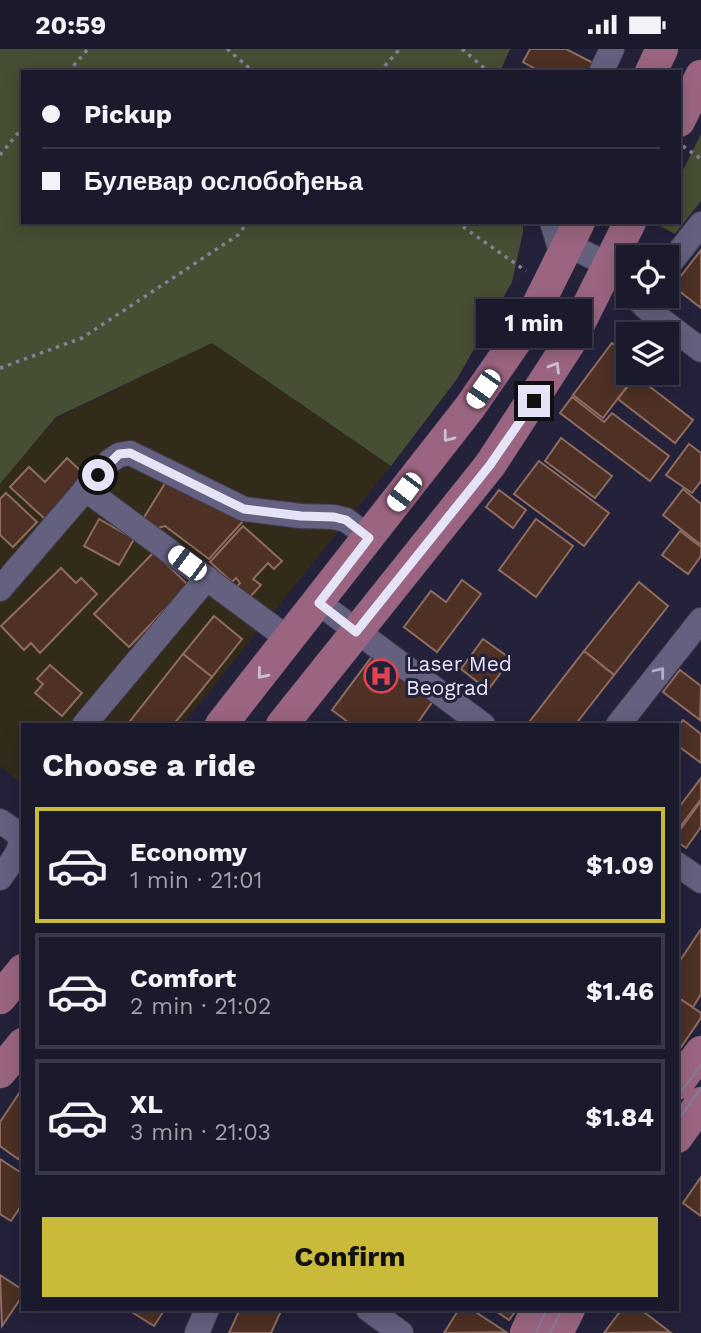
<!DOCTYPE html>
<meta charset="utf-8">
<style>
:root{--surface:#1b192c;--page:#282638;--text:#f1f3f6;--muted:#a0a0a9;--line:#393848;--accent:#caba3a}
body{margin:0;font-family:"Work Sans",sans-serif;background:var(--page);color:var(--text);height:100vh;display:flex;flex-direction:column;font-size:26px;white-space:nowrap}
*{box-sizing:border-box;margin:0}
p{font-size:23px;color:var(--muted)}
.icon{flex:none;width:38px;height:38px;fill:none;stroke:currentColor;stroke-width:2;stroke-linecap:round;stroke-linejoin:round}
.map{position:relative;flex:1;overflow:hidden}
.drawer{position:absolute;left:21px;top:674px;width:658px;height:588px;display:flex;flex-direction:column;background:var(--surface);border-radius:0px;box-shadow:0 4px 18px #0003,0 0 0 2px var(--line)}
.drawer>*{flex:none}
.hud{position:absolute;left:21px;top:21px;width:660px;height:154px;border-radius:0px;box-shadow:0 4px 18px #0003,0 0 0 2px var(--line);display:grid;align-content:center;height:154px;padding:0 21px;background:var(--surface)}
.fabs{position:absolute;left:616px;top:196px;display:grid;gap:14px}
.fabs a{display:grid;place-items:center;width:63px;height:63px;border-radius:0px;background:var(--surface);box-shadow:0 4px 18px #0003,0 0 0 2px var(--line);font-size:35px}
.end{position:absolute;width:32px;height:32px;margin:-16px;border:9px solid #e5e4f6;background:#111;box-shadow:0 0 0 4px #111}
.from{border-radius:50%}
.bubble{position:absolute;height:49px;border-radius:0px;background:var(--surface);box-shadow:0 4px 18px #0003,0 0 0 2px var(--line);font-size:23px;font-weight:700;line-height:49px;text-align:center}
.car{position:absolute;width:21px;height:42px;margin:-21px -10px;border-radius:9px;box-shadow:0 0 5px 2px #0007;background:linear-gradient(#fff 24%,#345 0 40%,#fff 0 76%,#345 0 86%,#fff 0)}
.hud b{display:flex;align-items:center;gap:24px;height:66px;font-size:26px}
.hud b+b{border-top:2px solid var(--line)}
.hud i{width:18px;height:18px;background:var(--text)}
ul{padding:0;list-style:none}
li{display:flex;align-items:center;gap:21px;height:116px;margin:0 14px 10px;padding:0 7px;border:4px solid var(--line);border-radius:0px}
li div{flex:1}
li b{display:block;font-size:26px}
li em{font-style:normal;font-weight:700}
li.current{border-color:var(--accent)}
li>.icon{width:63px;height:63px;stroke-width:1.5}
h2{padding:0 21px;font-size:32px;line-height:84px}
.action{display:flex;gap:14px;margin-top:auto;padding:14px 21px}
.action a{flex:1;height:80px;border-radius:0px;background:var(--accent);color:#111;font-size:28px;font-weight:700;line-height:80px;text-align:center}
.status{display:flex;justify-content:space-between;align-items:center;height:49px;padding:0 35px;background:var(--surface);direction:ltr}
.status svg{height:19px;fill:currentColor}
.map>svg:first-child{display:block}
</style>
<div class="status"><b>20:59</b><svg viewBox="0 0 49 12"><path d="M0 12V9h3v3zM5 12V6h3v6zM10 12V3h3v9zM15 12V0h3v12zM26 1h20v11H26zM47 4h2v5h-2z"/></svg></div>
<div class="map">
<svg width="701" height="1284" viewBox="0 0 701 1284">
<rect width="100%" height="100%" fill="#24213b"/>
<!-- commercial -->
<path fill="#332b1a" d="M212,294L391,417L183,675L23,676V736L0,717V435L56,369Z"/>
<!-- green -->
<g fill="#464e33">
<path d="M0,0H510L500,23H23V173H523V183L512,233L457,330L391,417L212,294L56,368L0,435Z"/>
<path d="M701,85V152L675,185L656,175L657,173H679V129Z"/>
</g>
<!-- building -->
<g fill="#4e3024" stroke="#8e6c5f" stroke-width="2">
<path d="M530,0H566L601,18L598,23H541L523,13Z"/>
<path d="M701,201V259L679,242L680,228Z"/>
<path d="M612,294L628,306V324H637L603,369L573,346Z"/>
<path d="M636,327L693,371L675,394L618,350Z"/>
<path d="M572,348L604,373L612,364L669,407L650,432L560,364Z"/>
<path d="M561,389L612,427L595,449L545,412Z"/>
<path d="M689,395L701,404V432L692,444L666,426Z"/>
<path d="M67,409L85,426L45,470L10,438L29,418L45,433Z"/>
<path d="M539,412L609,464L584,497L514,445Z"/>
<path d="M167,431L244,471L209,510L165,477L158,479L143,470Z"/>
<path d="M683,440L701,455V496L663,466Z"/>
<path d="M499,441L526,461L513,479L486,458Z"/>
<path d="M6,444L37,473L13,498L0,486V450Z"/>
<path d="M99,470L134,490L119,516L84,497Z"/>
<path d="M536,470L573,497L536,548L499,521Z"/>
<path d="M243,477L282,512L274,520L268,514L253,530L261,536L247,551L235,540L240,534L236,529L232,533L210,513Z"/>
<path d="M680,482L701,498V507L688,525L662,506Z"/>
<path d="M154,503L188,536L129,598L94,565Z"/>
<path d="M61,519L76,534L81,529L97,545L40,604L31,594L24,601L1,577Z"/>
<path d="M462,531L481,545L437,603L404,578L431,542L446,553Z"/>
<path d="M639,533L668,557L614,626L584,602Z"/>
<path d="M214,567L242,590L212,628L183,605Z"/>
<path d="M483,590L511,610L488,641L461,620Z"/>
<path d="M584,602L614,626L575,676H534L530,672Z"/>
<path d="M183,605L212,628L191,654L173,676H127Z"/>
<path d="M373,606L433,652L416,676H352L332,661Z"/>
<path d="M50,616L82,644L62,667L35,644L43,635L37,630Z"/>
<path d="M680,621L701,637L700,671L663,643Z"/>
<path d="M683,671L701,685V714L677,696V678Z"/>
<path d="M701,729V750L677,782V761Z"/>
<path d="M701,752V778L686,799L677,793V785Z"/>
<path d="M701,880V945L693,958L677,948V916Z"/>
<path d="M677,948L701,964V969L677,1004Z"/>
<path d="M20,1043L23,1044V1103L18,1110L0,1097V1073Z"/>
<path d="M0,1110L23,1125V1154L11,1172L0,1165Z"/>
<path d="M701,1128V1167L683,1154Z"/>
<path d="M0,1226L23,1241V1246L2,1277Z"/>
<path d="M127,1260H165L154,1277Z"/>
<path d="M240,1260H282L271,1284H229Z"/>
<path d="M459,1260H471L506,1283L444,1284Z"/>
<path d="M493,1260H517L509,1271Z"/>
<path d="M622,1260H640L670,1283L604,1284Z"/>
</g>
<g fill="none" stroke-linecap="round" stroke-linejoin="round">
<defs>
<g id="minor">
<path d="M601,23L612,0"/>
<path d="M552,173L562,206"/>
<path d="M568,196L609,216L628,241"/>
<path d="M667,218L701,175"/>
<path d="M634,247L652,264L701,301"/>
<path d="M85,440L290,591"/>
<path d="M0,540L110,412L119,406L130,404L244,460L301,467L334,468L346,471L370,489"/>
<path d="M319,554L483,676"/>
<path d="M84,676L207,529"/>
<path d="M618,676L701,571"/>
<path d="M0,772C5,776 15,781 19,787C26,799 6,819 0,829"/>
<path d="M677,815L701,832"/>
<path d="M368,1260L401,1284"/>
<path d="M197,1284L207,1260"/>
</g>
<g id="major">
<path d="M651,23L662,0"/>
<path d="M679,72L701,27"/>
<path d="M221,676L470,358L531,270L579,173"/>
<path d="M282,676L490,416L570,293L630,173"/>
<path d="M0,949L23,921"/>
<path d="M0,1023L23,995"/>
<path d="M677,1035L701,1003"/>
<path d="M677,1088L701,1054"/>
<path d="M526,1284L537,1260"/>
<path d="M557,1284L569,1260"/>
</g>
</defs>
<!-- minor casing -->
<use href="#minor" stroke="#413e54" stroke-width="26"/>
<!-- major casing -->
<use href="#major" stroke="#413e54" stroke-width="33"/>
<!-- path -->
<g stroke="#838197" stroke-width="3.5" stroke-dasharray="3.5 5" stroke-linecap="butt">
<path d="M227,0L254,23"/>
<path d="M462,0L489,23"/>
<path d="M68,23L88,0"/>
<path d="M379,23L400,0"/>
<path d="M683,97L701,110"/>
<path d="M0,106L23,78"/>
<path d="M456,173L526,222"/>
<path d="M0,319L82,289L238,186L248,173"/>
</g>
<!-- minor -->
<use href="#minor" stroke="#63617f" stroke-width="24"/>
<!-- major -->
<use href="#major" stroke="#9b6581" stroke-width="32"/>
<!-- tram -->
<g stroke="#828096" stroke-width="2">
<path d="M677,1048L701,1016"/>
<path d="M677,1073L701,1039"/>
<path d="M536,1284L547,1260"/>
<path d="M550,1284L562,1260"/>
</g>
</g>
<!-- one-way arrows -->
<defs><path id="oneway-chevron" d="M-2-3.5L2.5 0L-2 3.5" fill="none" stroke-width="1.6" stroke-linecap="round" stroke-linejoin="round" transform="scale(1.75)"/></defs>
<g stroke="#cfbed3">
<use href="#oneway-chevron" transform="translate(555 318) rotate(-59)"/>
<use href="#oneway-chevron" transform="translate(448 388) rotate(127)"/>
<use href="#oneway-chevron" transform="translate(262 625) rotate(129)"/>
</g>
<use stroke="#b1b0c6" href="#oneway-chevron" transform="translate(660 623) rotate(-52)"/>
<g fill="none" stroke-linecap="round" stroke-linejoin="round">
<!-- route -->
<path stroke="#e5e4f6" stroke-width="9" d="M98,426L119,405L130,404L244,460L301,467L334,468L346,471L369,489L319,554L356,583L490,416L534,352"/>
</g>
<!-- icons -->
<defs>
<symbol id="hospital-ring" viewBox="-11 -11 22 22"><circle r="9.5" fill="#24213b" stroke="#e0444e" stroke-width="1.5"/><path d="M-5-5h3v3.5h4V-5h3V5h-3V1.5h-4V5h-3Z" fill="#e0444e"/></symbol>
</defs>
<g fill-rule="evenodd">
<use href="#hospital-ring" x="362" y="608" width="38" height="38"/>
</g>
<g text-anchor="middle" stroke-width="6" stroke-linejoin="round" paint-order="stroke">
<!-- poi labels -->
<g font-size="21" fill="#e5e4f6" stroke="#24213b" text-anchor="start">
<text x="406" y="622">Laser Med<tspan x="406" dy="24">Beograd</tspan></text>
</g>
</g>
</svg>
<div class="fabs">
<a><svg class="icon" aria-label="locate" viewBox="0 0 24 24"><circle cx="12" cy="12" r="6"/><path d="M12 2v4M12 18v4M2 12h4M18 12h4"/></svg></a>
<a><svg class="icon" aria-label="layers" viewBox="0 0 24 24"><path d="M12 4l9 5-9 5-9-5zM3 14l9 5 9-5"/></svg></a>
</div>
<i class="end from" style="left:98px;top:426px"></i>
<i class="end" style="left:534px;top:352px"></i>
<div class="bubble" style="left:476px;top:250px;width:116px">1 min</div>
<i class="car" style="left:483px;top:340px;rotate:215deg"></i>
<i class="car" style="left:404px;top:443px;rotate:217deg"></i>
<i class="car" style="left:187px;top:514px;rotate:307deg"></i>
<div class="hud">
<b><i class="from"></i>Pickup</b>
<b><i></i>Булевар ослобођења</b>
</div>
<section class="drawer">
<h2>Choose a ride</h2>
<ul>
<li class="current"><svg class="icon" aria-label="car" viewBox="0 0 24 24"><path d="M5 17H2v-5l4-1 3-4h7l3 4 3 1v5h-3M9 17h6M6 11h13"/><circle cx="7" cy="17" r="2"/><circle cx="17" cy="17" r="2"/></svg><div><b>Economy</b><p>1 min · 21:01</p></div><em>$1.09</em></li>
<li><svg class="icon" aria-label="car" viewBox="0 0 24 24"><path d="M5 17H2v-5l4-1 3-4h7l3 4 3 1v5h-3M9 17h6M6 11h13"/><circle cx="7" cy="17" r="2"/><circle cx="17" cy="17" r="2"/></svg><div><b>Comfort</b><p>2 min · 21:02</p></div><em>$1.46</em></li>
<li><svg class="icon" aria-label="car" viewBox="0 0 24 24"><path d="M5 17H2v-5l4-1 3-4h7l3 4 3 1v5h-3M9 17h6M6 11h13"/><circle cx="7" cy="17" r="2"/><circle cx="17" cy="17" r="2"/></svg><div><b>XL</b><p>3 min · 21:03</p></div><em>$1.84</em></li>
</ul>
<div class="action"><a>Confirm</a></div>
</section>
</div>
